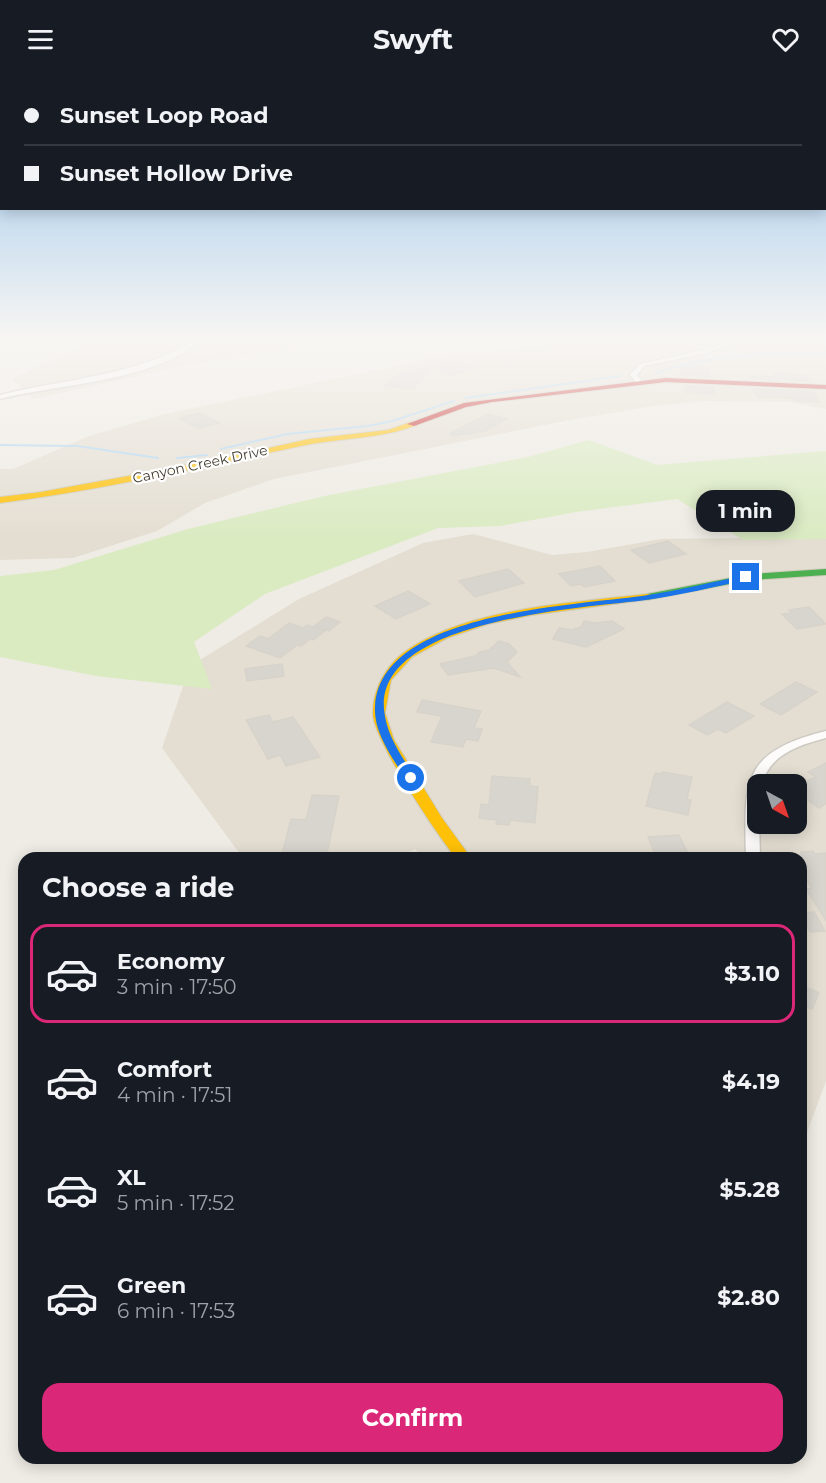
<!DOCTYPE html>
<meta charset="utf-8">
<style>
:root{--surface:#171b24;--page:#20242c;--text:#f1f3f6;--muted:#9ea1a6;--line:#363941;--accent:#db2777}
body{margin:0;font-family:Montserrat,sans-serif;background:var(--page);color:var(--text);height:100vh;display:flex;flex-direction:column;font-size:22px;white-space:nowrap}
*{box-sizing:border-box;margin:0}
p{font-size:20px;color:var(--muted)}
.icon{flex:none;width:33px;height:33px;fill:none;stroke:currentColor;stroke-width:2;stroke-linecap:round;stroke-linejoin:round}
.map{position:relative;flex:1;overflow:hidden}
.details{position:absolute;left:18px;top:774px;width:789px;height:612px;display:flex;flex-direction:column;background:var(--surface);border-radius:18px;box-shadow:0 3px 15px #0003}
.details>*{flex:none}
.hud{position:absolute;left:0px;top:0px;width:826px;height:132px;box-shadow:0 3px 15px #0003;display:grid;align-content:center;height:132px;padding:0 24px;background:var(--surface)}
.needle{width:39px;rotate:140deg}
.fabs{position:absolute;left:747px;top:696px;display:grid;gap:12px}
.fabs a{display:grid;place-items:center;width:60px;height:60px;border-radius:12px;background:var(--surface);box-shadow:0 3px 15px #0003;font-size:30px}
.end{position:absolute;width:27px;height:27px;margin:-14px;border:8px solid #1a73e8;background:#fff;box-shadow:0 0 0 3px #fff}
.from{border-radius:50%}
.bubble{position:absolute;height:42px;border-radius:18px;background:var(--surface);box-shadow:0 3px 15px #0003;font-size:20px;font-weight:700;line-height:42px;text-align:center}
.hud b{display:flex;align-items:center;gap:21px;height:57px;font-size:22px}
.hud b+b{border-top:2px solid var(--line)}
.hud i{width:15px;height:15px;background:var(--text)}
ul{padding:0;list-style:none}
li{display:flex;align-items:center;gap:18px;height:99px;margin:0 12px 9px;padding:0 12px;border:3px solid transparent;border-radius:18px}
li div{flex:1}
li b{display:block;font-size:22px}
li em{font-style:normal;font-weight:700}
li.on{border-color:var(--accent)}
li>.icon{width:54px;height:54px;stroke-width:1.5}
h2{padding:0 24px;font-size:27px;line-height:72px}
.cta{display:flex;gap:12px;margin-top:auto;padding:12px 24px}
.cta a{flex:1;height:69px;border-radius:18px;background:var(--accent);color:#fff;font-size:24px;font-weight:700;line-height:69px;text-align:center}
header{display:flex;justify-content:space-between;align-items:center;height:78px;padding:0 24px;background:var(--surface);font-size:27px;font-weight:700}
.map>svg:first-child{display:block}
</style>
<header><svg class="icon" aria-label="menu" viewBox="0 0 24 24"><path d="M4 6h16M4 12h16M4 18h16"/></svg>Swyft<svg class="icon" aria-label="heart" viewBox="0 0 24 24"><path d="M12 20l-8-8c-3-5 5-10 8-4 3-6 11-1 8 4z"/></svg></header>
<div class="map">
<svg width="826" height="1405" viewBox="0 0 826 1405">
<rect width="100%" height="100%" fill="#efece5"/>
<!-- residential -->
<g fill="#e4ded2" fill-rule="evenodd">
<path d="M91,263H296L297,270L197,285L34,321L12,301Z"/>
<path d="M593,263H826V331L790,324L706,323L653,328L570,342L274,401L205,425L157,453L73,480L0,482V391H13L89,358L165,336L453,276Z"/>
<path d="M473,456L552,477L587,474L661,461L826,459V1003L801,1071V780H424L415,771L398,780H243L162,670L190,588L299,521L423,465ZM758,706H796V746H758Z"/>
</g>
<!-- green -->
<path fill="#daebc2" d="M589,362L657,387L826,373V461L743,462L677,421L576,434L500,448L438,450L265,516L194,564L212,611L96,598L0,579V498L54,492L188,451L324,418L528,379Z"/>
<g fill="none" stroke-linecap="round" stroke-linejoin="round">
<!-- stream -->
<g stroke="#b1d6f1" stroke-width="2">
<path d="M655,295C711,276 767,275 826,275"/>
<path d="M466,320L621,298"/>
<path d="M0,367L77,368L158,380"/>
<path d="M221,371L287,356L368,348L392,343L454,323"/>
<path d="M177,380L207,377"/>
</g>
</g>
<!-- building -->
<g fill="#d8d5ce" stroke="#d7d3cb" stroke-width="1.5">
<path d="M456,282L475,290L451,297L432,288Z"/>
<path d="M704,288L709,291L711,299L682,297L681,289Z"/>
<path d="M431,289L412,311L385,308L396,297Z"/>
<path d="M773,295L807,297L809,303L748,300L747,298L770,299L774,298Z"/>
<path d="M685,308L714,309L715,316L686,315Z"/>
<path d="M753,311L814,314L819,324L794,323L793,320L758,319Z"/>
<path d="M200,335L219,345L199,351L179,340Z"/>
<path d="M489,336L507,341L485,353L452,358L451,355Z"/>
<path d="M668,463L686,476L649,485L631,472Z"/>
<path d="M600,488L615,503L584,509L581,506L571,508L559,496Z"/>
<path d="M508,491L524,505L475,519L459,503Z"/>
<path d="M408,513L430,526L396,541L375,528Z"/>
<path d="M809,529L826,546L797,551L782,536L792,535L789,532Z"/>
<path d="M326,539L340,544L329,553L314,548Z"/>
<path d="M584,543L595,545L612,543L624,551L586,569L553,561L559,550L572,552L581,549Z"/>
<path d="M289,545L303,550L307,547L325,553L313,562L310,561L301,568L297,567L280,580L246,568L260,558L268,561Z"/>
<path d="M499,563L509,566L517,574L507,584L520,599L494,590L448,597L440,586L475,578L480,574L489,572Z"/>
<path d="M282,586L284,598L247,603L245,591Z"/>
<path d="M796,604L817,614L781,637L760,626Z"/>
<path d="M422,622L481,633L474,650L482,651L478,663L466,661L463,669L431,664L442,638L417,634Z"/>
<path d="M727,624L754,638L726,655L718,651L707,657L689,647Z"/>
<path d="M269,637L273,644L293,639L320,679L286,688L280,677L268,681L246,642Z"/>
<path d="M826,685V726L819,730L796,714V708L816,699L808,694Z"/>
<path d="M662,694L692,699L687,721L691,722L688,737L646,728L655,695L662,696Z"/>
<path d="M492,698L530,701V708L538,709L535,745L510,742L509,747L496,746L497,742L479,740L481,726L489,727Z"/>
<path d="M312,717L339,718L326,780H281L291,741L306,742Z"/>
<path d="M679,757L690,780H657L648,759Z"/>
<path d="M813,773L815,776L826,775V842L806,811L812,810L801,793V774Z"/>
<path d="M814,834L825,853L810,854L801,837V835Z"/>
<path d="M801,907L819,915L812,931L801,927Z"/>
</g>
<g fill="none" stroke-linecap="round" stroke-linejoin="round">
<defs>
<g id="street">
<path d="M193,263H200C149,305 62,305 0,321V317C67,300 133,299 193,263Z"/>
<path d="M734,263H743L706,275L644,288L637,297L642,304L641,305H637L630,297L640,286L703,272Z"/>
<path d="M826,653V660C799,667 770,676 762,706H758L760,780H746C744,702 742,674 826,653Z"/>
</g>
<path id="fast" d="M826,491V497L751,502L647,522L642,519L647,516L751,496Z"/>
<g id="slow">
<path d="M411,344L415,346L414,348C379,361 342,360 306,367C204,388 103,412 0,425V419L41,414L210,383L309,361L388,352Z"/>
<path d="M647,516L651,517V521L532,537L488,546L447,560L412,579L391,602L385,635L394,662L442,740L471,780H456C438,758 372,660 373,635C373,611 386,587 406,573C467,530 573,525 647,516Z"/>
</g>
<path id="jam" d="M666,300L826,307V311L666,304L492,324L466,329L414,348L407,346L464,325Z"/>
</defs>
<!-- street casing -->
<use href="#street" stroke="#cdcac3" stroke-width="3"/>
<!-- fast casing -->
<use href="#fast" stroke="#cecabc" stroke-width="2"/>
<!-- slow casing -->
<use href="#slow" stroke="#cecabc" stroke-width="2"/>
<!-- jam casing -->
<use href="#jam" stroke="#cecabc" stroke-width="2"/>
<!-- street -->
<use href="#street" fill="#fdfcfb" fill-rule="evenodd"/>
<!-- fast -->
<use href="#fast" fill="#4caf50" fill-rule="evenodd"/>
<!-- slow -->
<use href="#slow" fill="#ffc107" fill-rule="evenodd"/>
<!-- jam -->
<use href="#jam" fill="#c62828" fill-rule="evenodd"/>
</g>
<!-- sky -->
<linearGradient id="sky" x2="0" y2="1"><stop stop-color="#92c2ec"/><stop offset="0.57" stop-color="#f8f6f3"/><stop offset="1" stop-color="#f8f6f3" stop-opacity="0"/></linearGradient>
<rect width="826" height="459" fill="url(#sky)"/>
<!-- route -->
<path fill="#1a73e8" d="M746,497L749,498V501C715,509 680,517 646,522C587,530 377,540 384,631C386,657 402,679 416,700L414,703H407C394,682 373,655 375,628C381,532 579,528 648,517C681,512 713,504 746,497Z"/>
<g text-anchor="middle" stroke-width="4.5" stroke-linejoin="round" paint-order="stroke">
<!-- far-street labels -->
<g font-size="14" fill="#443e32" stroke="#fff">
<text transform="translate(200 386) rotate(-12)" y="5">Canyon Creek Drive</text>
</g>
</g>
</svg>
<div class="fabs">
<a><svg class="needle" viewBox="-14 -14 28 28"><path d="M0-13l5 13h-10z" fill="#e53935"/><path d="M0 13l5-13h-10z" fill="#9ea1a6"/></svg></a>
</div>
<i class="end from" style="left:411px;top:700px"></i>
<i class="end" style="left:746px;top:499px"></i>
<div class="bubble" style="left:696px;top:412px;width:99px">1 min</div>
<div class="hud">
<b><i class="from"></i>Sunset Loop Road</b>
<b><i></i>Sunset Hollow Drive</b>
</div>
<section class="details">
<h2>Choose a ride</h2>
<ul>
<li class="on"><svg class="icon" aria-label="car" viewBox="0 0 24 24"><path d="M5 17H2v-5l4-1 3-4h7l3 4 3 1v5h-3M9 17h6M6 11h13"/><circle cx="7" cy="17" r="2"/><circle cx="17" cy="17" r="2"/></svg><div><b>Economy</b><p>3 min · 17:50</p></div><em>$3.10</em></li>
<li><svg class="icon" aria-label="car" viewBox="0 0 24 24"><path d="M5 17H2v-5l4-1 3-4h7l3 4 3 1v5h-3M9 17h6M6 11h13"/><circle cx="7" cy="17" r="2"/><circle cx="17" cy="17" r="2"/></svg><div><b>Comfort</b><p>4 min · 17:51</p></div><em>$4.19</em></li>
<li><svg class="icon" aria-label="car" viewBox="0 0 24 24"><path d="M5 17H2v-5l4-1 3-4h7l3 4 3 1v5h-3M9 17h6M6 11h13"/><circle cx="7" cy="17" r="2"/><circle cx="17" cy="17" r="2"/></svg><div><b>XL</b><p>5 min · 17:52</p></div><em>$5.28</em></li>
<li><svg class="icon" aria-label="car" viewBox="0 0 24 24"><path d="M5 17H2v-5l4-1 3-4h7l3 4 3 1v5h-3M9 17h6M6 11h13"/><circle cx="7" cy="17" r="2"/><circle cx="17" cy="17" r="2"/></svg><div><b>Green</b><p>6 min · 17:53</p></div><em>$2.80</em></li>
</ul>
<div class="cta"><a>Confirm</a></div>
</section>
</div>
